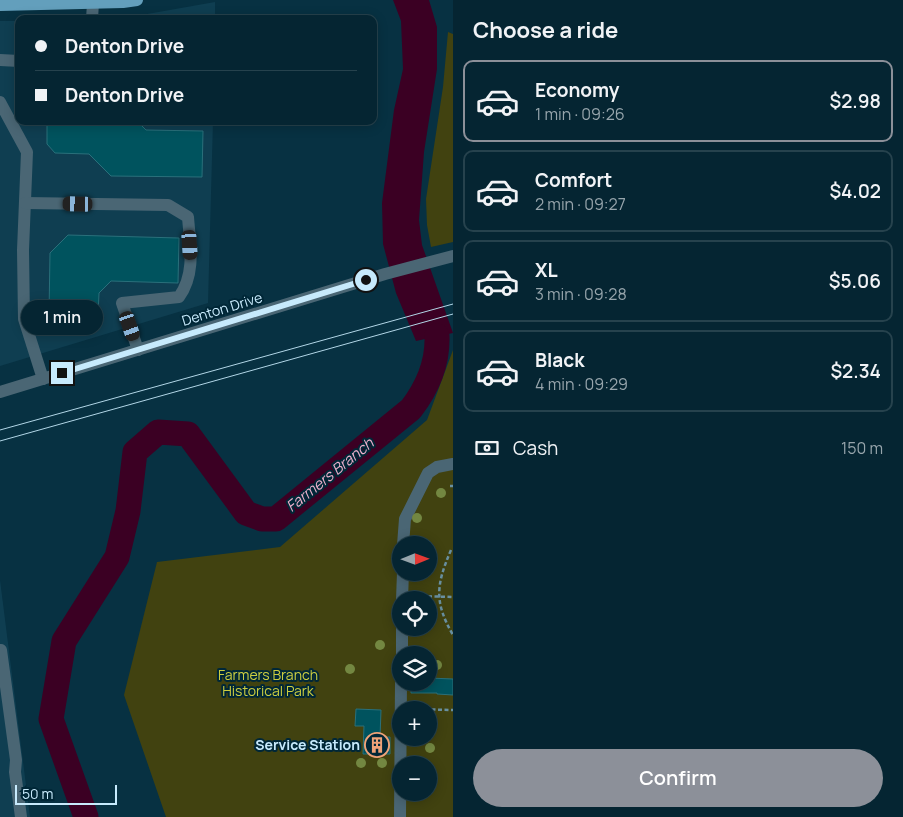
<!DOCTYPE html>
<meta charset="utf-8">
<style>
:root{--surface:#052532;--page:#0e2d3a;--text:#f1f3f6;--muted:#97a5ac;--line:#26424d;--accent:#8c9099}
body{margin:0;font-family:Manrope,sans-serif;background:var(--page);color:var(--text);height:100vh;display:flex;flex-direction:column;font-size:19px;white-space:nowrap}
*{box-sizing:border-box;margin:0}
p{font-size:16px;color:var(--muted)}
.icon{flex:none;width:28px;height:28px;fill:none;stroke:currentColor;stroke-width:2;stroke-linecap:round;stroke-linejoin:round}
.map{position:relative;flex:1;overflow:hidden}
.panel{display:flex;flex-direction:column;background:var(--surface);width:450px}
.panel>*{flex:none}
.top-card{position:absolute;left:15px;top:15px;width:362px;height:110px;border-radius:10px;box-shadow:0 2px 12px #0003,0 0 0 1px var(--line);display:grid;align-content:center;height:110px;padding:0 20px;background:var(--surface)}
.needle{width:32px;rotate:89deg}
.buttons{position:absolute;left:392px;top:536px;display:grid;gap:10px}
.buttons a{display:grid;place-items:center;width:45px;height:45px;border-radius:50%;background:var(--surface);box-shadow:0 2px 12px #0003,0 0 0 1px var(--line);font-size:25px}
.scale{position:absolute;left:15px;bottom:12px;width:102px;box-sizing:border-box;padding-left:5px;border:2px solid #c7eafc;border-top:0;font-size:14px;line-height:18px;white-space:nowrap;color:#c7eafc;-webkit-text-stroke:4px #002737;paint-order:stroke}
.end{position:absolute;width:22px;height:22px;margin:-11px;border:6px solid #c7eafc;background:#111;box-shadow:0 0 0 2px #111}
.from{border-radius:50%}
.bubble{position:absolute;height:35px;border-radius:18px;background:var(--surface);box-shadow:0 2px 12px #0003,0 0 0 1px var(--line);font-size:16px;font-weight:600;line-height:35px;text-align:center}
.car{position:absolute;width:15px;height:30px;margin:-15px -8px;border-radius:6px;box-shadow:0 0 4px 1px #0007;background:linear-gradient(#222 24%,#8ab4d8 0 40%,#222 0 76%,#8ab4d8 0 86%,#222 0)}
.top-card b{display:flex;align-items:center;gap:18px;height:48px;font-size:19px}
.top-card b+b{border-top:1px solid var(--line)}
.top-card i{width:12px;height:12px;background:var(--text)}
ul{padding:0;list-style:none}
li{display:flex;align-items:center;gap:15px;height:82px;margin:0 10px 8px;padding:0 10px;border:2px solid var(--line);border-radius:10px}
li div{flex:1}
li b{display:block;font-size:19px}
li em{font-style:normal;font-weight:600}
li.on{border-color:var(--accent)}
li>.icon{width:45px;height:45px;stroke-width:1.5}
h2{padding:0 20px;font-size:22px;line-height:60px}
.pay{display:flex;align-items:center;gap:12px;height:55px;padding:0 20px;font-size:19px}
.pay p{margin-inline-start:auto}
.action{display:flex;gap:10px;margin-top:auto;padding:10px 20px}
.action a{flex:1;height:58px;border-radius:30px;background:var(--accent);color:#fff;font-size:20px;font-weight:600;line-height:58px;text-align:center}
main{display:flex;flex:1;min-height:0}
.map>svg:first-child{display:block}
</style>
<main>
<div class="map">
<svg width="453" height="817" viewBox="0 0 453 817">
<rect width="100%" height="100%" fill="#073142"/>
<!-- built -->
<g fill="#0f3e51">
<path d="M215,2V19H119Z"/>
<path d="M0,21H19V121H213L208,303L0,366Z"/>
<path d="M0,580L30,817H0Z"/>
</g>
<!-- green -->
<g fill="#414210" fill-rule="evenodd">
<path d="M448,32L453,34V242L431,247L427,225L426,199L443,87Z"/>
<path d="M453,350V817H166L124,695L157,562L280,547L427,420ZM401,545H429V572H401ZM401,600H429V628H401ZM401,655H429V682H401ZM401,710H429V738H401ZM401,765H429V792H401Z"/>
</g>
<!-- water -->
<path fill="#3b0023" d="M393,0H429L437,27V69L424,152L419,220L422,245L453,333L416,341L396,293L383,244L382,203L394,110L403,69L401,21Z"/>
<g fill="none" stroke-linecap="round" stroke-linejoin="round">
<!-- river -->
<path stroke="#3b0023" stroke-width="25" d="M86,817L51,719L64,641L117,557L128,511L135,452L158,432L188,434L246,513L262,519H276L411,409C427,388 438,364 437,336"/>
</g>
<!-- building -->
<g fill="#00535e" stroke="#2a707b">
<path d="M47,121H137L146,130L203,131L202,177L111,176L89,154L55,153L47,144Z"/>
<path d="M68,235L179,238L178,283L111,281L99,293L98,315L49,314L50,253Z"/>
<path d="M429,678L453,679V695L437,694V693H411V682H429Z"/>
<path d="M356,709L381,710L380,737H390V754H363L364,726H355Z"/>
</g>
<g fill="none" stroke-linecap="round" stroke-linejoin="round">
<!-- path -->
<g stroke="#6990a1" stroke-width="2.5" stroke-dasharray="4 2.5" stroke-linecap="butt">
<path d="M450,486H453"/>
<path d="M451,550C436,585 434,602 453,635"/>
<path d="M415,596L453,597"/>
<path d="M412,709L453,710"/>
</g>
<!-- minor -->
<g stroke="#4a6674" stroke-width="12">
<path d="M92,19L93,3"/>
<path d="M0,60L19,61"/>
<path d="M0,102L27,152L23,250L24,319L43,379"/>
<path d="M25,203L168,205L188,217C190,244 196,274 179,297L122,303L138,350"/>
<path d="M0,392L385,274L453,256"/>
<path d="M403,545L405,519L428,473L437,467L453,464"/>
<path d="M402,600L403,572"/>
<path d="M1,650L16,760L15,772L21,817"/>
<path d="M402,655V628"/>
<path d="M400,817L401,682"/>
</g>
<!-- major -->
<path stroke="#639fbc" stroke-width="12" d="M0,5L123,2L137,0"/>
<!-- tram -->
<g stroke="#b2d6e7" stroke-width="1">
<path d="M0,430L453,304"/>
<path d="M0,441L453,314"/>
</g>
</g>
<!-- trees -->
<g fill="#738741">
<circle cx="441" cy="493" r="5"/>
<circle cx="417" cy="518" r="5"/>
<circle cx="380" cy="645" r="5"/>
<circle cx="437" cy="665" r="5"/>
<circle cx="350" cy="669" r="5"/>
<circle cx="430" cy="748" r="5"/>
<circle cx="361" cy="763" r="5"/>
<circle cx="382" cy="763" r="5"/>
</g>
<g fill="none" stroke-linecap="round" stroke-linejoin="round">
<!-- route -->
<path stroke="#c7eafc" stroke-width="6" d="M62,373L366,280"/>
</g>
<!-- icons -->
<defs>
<symbol id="building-ring" viewBox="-11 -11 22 22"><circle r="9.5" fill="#002737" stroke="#efa378" stroke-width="1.5"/><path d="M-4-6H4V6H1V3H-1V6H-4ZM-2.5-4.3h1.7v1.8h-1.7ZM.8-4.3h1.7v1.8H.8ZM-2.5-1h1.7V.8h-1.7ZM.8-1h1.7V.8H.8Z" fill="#efa378"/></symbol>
</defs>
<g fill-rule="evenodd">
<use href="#building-ring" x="363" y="731" width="28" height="28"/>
</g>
<g text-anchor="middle" stroke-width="4" stroke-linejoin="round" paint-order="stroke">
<!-- street labels -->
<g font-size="14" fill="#c7eafc" stroke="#002737">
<text transform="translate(222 309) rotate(-17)" y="5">Denton Drive</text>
</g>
<!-- park labels -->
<g font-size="14" fill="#ccce40" stroke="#002737">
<text x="268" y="680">Farmers Branch<tspan x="268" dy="16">Historical Park</tspan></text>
</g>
<!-- poi labels -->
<g font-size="14" font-weight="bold" fill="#c7eafc" stroke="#002737" text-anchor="end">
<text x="360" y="750">Service Station</text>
</g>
<!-- water labels -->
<g font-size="15" font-style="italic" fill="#eeb1cd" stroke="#002737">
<text transform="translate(330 475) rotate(-39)" y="5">Farmers Branch</text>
</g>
</g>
</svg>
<div class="buttons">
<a><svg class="needle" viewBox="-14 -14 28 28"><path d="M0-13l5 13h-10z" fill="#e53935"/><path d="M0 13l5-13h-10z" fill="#97a5ac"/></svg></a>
<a><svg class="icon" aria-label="locate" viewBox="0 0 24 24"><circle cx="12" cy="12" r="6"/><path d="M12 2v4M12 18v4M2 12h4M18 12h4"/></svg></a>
<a><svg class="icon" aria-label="layers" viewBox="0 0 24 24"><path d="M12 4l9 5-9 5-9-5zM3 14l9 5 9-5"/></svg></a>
<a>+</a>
<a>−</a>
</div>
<div class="scale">50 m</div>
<i class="end from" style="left:366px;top:280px"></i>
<i class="end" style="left:62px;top:373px"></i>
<div class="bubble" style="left:21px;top:300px;width:82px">1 min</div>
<i class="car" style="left:78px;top:204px;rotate:271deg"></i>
<i class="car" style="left:190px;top:245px;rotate:176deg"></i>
<i class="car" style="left:130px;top:326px;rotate:161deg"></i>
<div class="top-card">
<b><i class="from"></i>Denton Drive</b>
<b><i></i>Denton Drive</b>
</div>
</div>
<section class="panel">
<h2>Choose a ride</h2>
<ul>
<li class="on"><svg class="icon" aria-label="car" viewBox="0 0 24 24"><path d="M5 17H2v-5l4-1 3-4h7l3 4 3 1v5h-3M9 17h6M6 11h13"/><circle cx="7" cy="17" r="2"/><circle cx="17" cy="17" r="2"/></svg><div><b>Economy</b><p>1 min · 09:26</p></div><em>$2.98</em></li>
<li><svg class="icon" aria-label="car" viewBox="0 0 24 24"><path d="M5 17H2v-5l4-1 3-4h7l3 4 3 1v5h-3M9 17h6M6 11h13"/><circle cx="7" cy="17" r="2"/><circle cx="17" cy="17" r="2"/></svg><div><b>Comfort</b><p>2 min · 09:27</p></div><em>$4.02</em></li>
<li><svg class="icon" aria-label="car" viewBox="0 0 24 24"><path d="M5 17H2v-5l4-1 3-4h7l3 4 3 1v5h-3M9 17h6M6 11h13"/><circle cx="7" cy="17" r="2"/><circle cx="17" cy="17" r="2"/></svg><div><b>XL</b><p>3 min · 09:28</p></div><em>$5.06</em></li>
<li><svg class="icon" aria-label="car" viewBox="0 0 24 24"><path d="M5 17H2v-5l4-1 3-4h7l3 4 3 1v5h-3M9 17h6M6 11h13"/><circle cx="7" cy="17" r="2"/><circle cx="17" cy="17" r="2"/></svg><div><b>Black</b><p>4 min · 09:29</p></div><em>$2.34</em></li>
</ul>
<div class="pay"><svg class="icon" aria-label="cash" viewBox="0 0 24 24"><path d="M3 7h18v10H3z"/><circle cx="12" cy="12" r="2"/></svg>Cash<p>150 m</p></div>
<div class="action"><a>Confirm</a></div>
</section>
</main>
